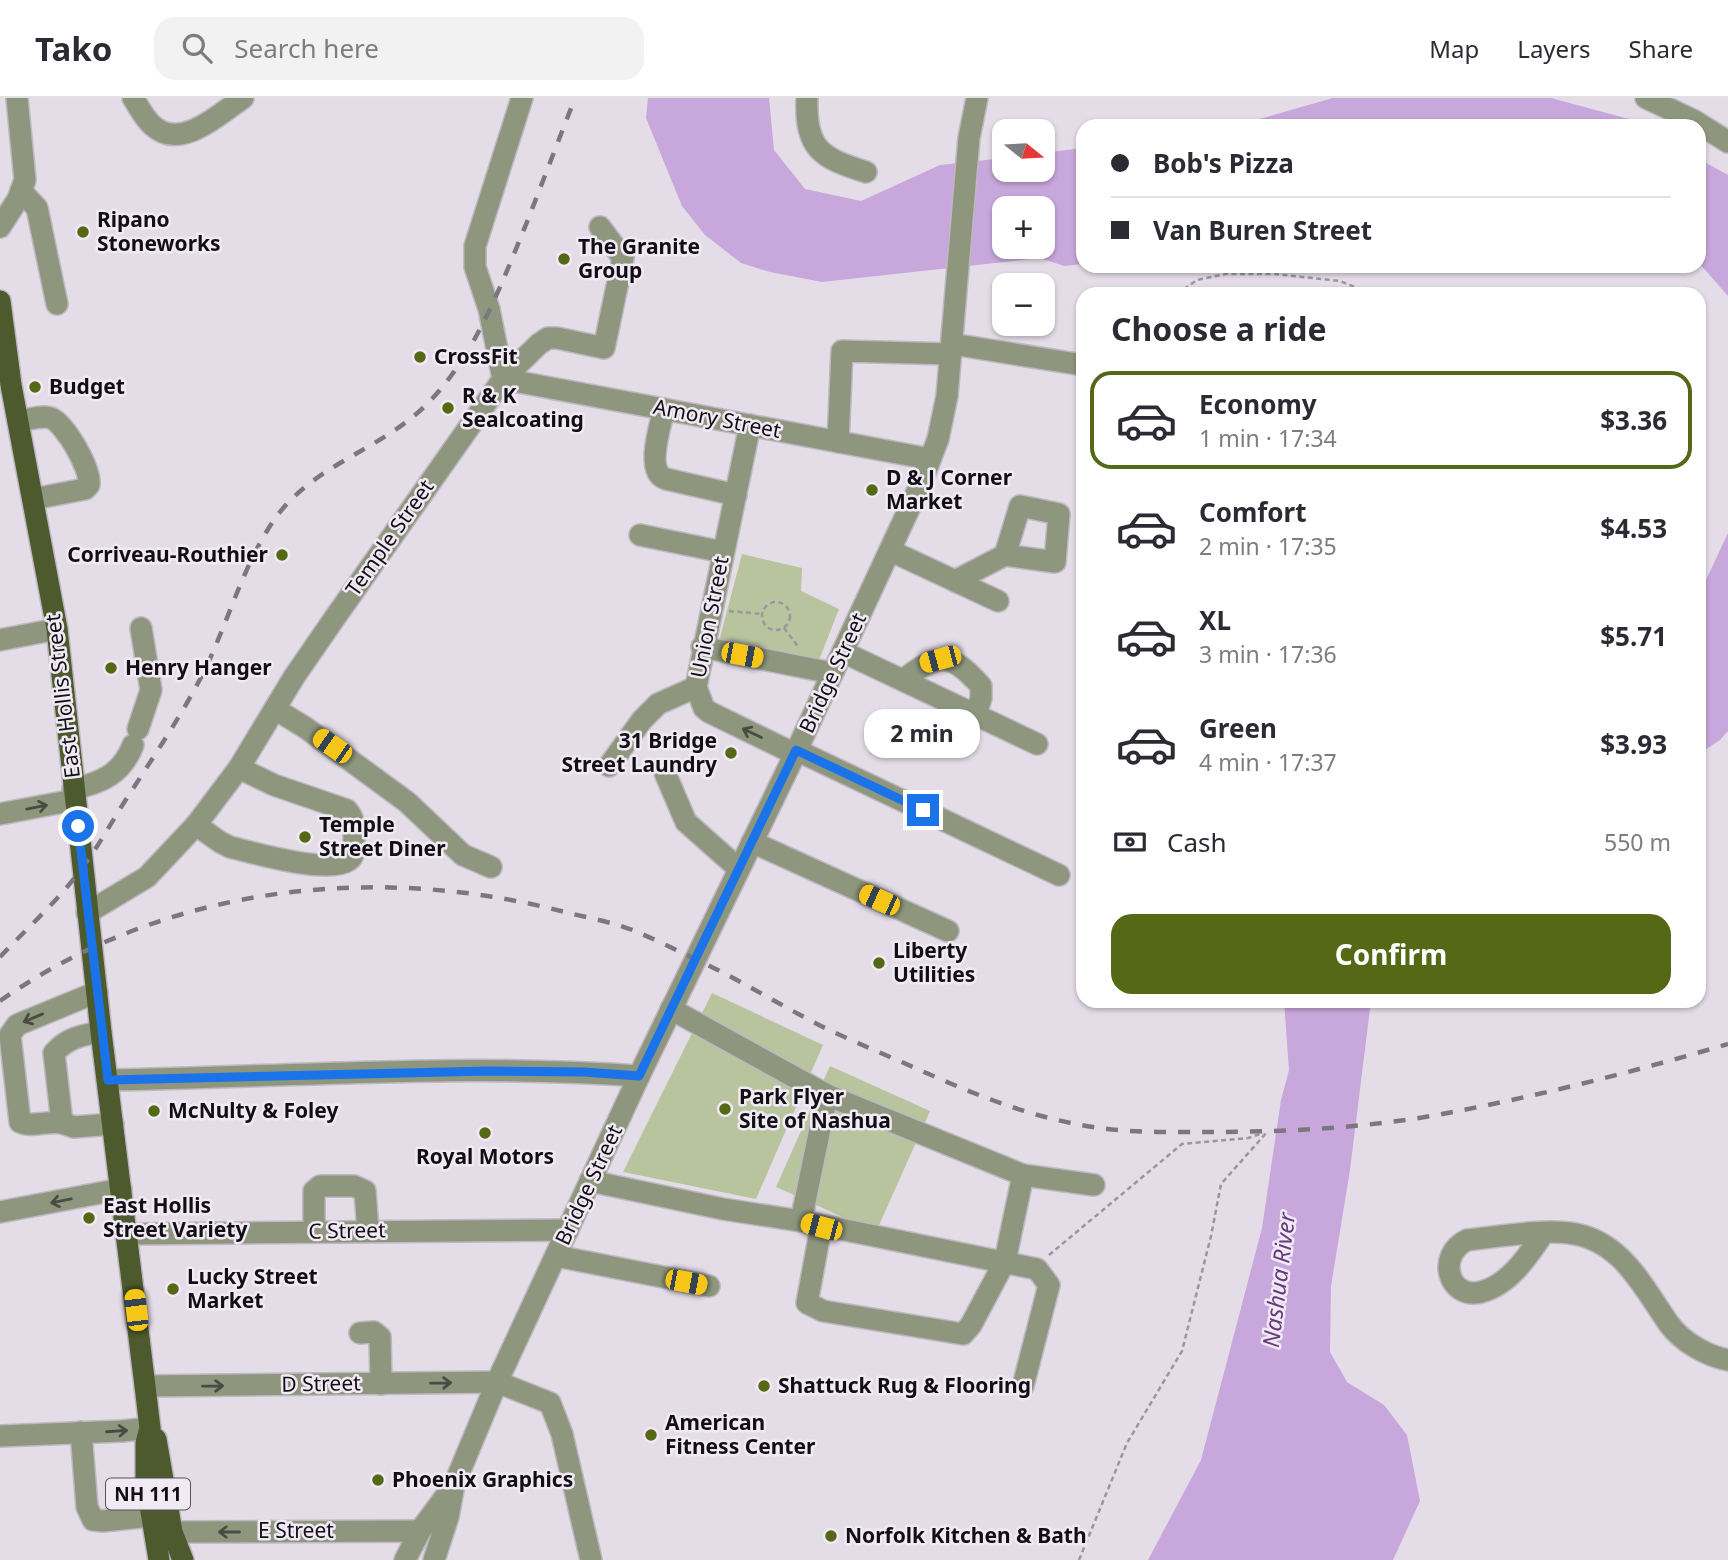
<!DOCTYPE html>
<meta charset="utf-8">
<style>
:root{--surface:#fff;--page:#f2f2f3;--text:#2b2b33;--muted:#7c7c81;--line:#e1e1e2;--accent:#546815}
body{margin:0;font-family:"Noto Sans",sans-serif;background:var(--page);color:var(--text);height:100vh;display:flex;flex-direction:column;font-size:26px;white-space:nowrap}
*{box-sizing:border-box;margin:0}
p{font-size:23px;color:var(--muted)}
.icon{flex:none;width:38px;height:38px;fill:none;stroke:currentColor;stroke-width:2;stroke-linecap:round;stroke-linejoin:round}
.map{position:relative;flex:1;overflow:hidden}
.panel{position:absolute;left:1076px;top:189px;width:630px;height:721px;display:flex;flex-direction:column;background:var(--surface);border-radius:21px;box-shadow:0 2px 5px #0004}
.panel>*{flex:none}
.guide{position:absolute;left:1076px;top:21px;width:630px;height:154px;border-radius:21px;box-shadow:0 2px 5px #0004;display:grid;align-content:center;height:154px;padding:0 35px;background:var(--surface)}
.needle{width:46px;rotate:108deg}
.buttons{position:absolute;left:992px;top:21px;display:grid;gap:14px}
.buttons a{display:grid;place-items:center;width:63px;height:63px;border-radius:14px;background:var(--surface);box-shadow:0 2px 5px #0004;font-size:35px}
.end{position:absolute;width:32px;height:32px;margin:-16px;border:9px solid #1a73e8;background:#fff;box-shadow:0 0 0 4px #fff}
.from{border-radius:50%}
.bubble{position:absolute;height:49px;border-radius:21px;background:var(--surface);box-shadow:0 2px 5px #0004;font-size:23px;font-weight:700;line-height:49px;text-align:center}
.car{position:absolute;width:21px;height:42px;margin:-21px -10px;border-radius:9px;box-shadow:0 0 5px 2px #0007;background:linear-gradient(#f5c518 24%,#345 0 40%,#f5c518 0 76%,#345 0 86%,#f5c518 0)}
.guide b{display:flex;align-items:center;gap:24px;height:66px;font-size:26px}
.guide b+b{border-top:2px solid var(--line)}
.guide i{width:18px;height:18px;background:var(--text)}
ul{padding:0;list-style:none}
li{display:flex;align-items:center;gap:21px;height:98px;margin:0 14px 10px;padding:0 21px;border:4px solid transparent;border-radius:21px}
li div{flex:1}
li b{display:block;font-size:26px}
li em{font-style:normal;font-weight:700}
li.active{border-color:var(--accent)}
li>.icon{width:63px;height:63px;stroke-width:1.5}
h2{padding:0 35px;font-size:32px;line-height:84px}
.pay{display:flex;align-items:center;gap:18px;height:77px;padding:0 35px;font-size:26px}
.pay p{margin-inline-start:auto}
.cta{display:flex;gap:14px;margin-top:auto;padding:14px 35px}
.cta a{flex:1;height:80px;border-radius:21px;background:var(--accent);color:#fff;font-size:28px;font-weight:700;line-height:80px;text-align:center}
header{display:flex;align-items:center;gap:42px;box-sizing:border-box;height:98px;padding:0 35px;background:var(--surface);border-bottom:2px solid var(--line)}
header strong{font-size:33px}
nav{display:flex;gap:38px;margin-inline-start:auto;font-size:24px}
.search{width:490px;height:63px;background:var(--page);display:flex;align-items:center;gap:18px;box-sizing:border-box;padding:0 24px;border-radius:21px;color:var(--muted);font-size:26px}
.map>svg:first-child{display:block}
</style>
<header>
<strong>Tako</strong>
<div class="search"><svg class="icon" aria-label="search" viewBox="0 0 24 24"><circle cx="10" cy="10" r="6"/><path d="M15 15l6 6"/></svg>Search here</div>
<nav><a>Map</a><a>Layers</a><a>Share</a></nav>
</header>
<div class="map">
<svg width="1728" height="1462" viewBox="0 0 1728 1462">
<rect width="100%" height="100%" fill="#e4dde8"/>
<!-- green -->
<g fill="#b7c49d">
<path d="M742,456L802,470L801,493L839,511L817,567L718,547Z"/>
<path d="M712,895L823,947L756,1101L623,1074Z"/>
<path d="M830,968L930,1013L876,1134L776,1089Z"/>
</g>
<!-- water -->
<g fill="#c8a7dc" fill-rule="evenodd">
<path d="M648,0H769L774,52L805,91L861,103L940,67L1004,60V72H1043V55L1083,50V166L1064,168L1040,160L822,184L770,174L741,165L705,137L682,108L646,20ZM1004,110H1043V149H1004Z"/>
<path d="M1333,0H1551L1629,21L1641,28H1235Z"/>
<path d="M1699,61L1728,77V198L1699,165Z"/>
<path d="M1728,435V633L1720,642L1699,656V497Z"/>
<path d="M1284,903H1371L1350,1072L1331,1188L1330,1254L1347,1284L1384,1307L1407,1337L1420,1403L1393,1462H1148L1201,1362L1262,1130L1281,1002L1289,972Z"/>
</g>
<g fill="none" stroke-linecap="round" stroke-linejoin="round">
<defs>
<g id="minor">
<path d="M133,0C139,9 144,20 152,27C180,54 219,16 243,0"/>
<path d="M807,0C805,51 821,60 866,74"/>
<path d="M1646,0L1693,22L1728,44"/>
<path d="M21,93L37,110L57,206"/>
<path d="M0,129L18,101L25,82L17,0"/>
<path d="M952,246L1083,267"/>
<path d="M503,281L930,361"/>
<path d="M503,281L489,211L475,169V148L522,0"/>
<path d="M664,311C660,329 645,374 666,381L736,397"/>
<path d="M18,323C27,322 43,317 51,320C66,327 91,371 89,387L85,391L33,401"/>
<path d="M750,327L696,589L704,610L709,614L795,656"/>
<path d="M838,344L842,253L951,256"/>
<path d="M1020,408L1059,416L1055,464L1005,457Z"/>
<path d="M640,437L723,454"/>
<path d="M891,453L998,503"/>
<path d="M955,483L1005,457"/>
<path d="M0,542L57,531"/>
<path d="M702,549L832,575"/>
<path d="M843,554L1037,646"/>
<path d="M903,582C938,555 950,553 981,588V600L976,616"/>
<path d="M275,611L306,630L407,704L463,757L491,769"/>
<path d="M138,631L151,592L141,530"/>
<path d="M796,652L1059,777"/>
<path d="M609,668L642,622L658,606L696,589"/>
<path d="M665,675L686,724L739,771"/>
<path d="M73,691C101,685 122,676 133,647"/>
<path d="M0,716L74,702"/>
<path d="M196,727L220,744L230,749C254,755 329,777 349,762C355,758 354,749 354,742C354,730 355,721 347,712L274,687L239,670"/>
<path d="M752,744L948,833"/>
<path d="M87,815L147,779L196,727L239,670L294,579L334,521L503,281L539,246L548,240H557L604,250L623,160L600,129"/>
<path d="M671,911L827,997"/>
<path d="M101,934C82,937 67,940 54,955L62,1025L74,1029L113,1026"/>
<path d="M108,982C284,979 463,965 639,978"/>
<path d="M62,1025C48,1022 32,1030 20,1024L10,937L17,927L24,924L97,894"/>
<path d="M1023,1077L1094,1087"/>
<path d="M590,1083L723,1111L801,1123L1037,1171L1049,1187L1023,1288"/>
<path d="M0,1114L121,1091"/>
<path d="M801,1123L827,997L1023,1077L1005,1163L971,1227L963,1236L823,1213L807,1205L821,1129"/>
<path d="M314,1134V1093L320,1088H354L365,1093L368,1133"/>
<path d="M126,1136L568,1132"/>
<path d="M1543,1136C1528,1158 1509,1187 1481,1194C1448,1202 1436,1157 1467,1142C1495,1139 1543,1131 1569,1135C1621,1141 1643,1189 1669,1226C1682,1244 1707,1258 1728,1262"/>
<path d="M556,1158L709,1188"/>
<path d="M360,1235L374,1234L380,1239L381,1286"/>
<path d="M145,1288L497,1284L550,1305L562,1336L591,1462"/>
<path d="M81,1334L87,1409L93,1422L103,1423L151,1418"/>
<path d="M0,1338L122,1333L150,1330"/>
<path d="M172,1434L420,1433"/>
<path d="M405,1462L420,1433L454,1387L497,1284L639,978L795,656L922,383L938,341L947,298L969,40L977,0"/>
<path d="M434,1462L448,1419L453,1392"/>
</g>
<g id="major">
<path d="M0,203L11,287L57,531L101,934L145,1288L150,1330L146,1345V1383L159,1462"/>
<path d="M156,1341L172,1434L183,1462"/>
</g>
</defs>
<!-- minor casing -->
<use href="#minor" stroke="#beb8c2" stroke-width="24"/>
<!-- major casing -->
<use href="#major" stroke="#beb8c2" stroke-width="24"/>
<!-- path -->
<g stroke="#9b969e" stroke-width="2.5" stroke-dasharray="5 3.5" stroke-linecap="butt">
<path d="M1177,196L1197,182L1226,176H1275L1340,183L1372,196"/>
<circle cx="776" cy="518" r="14"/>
<path d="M729,513L761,516"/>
<path d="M784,530L799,550"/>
<path d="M1049,1157L1182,1046L1248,1040L1263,1035"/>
<path d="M1079,1462L1127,1345L1182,1253L1211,1138L1221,1086L1267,1034"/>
</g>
<!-- minor -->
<use href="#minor" stroke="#8e977e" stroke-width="21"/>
<!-- major -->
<use href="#major" stroke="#4d5a2d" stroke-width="21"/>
<!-- rail -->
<g stroke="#7c777f" stroke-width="4.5" stroke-dasharray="12 12" stroke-linecap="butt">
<path d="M0,859C27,830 59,802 82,770C98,749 111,725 125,703C150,664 176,626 198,585C226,533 240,472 274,422C312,367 379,353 425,308C475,259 501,187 527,124C543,83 559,41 575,0"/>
<path d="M0,903C164,788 373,764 565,814C588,820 613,824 635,833C654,841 674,851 693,860C737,880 778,906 821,928C848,941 876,953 904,965C964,992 1026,1019 1093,1029C1130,1035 1172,1034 1210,1034C1285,1034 1363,1030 1437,1017C1535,999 1633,974 1728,946"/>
</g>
</g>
<!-- one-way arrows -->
<defs><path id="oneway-shaft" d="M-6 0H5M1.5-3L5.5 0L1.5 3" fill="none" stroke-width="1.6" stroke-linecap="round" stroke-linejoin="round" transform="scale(1.75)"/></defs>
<g stroke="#494c43">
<use href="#oneway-shaft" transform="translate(752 635) rotate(-155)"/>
<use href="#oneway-shaft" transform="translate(37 709) rotate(-11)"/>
<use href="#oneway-shaft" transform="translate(33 920) rotate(157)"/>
<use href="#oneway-shaft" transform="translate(61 1103) rotate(169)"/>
<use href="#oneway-shaft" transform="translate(441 1285) rotate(-1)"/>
<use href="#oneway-shaft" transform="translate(213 1288) rotate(-1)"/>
<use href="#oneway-shaft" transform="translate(117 1333) rotate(-4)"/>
<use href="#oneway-shaft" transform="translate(229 1434) rotate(180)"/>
</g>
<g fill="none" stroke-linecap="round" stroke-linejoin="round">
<!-- route -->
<path stroke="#1a73e8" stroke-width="9" d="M78,728L108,982L489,973L584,974L639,978L796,652L923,712"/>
</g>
<!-- markers -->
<g fill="#546815" stroke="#f1eaf5" stroke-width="2.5">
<circle cx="83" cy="134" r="7"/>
<circle cx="564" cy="161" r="7"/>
<circle cx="420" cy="259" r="7"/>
<circle cx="35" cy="289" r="7"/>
<circle cx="448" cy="310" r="7"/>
<circle cx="872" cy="392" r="7"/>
<circle cx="282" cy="457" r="7"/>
<circle cx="111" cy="570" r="7"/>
<circle cx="731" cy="655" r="7"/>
<circle cx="305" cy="739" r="7"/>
<circle cx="879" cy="865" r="7"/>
<circle cx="725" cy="1011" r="7"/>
<circle cx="154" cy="1013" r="7"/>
<circle cx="485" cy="1035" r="7"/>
<circle cx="89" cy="1120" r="7"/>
<circle cx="173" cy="1191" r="7"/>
<circle cx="764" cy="1288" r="7"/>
<circle cx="651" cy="1337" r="7"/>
<circle cx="378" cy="1382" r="7"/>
<circle cx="831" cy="1438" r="7"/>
</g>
<g text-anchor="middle" stroke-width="5" stroke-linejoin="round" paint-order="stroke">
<!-- shield labels -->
<rect fill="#f1eaf5" stroke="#545157" stroke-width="2" x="106" y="1380.5" width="84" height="31" rx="5"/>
<g font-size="19" font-weight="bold" fill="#110f13">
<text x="148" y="1403">NH 111</text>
</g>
<!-- poi labels -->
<g font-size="21" font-weight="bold" fill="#110f13" stroke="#f1eaf5" text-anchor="start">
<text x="97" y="129">Ripano<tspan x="97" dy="24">Stoneworks</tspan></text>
<text x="578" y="156">The Granite<tspan x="578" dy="24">Group</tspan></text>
<text x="434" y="266">CrossFit</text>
<text x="49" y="296">Budget</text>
<text x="462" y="305">R &amp; K<tspan x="462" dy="24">Sealcoating</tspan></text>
<text x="886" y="387">D &amp; J Corner<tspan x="886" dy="24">Market</tspan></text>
<text x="268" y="464" text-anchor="end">Corriveau-Routhier</text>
<text x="125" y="577">Henry Hanger</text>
<text x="717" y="650" text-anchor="end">31 Bridge<tspan x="717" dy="24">Street Laundry</tspan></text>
<text x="319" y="734">Temple<tspan x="319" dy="24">Street Diner</tspan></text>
<text x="893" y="860">Liberty<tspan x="893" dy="24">Utilities</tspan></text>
<text x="739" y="1006">Park Flyer<tspan x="739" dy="24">Site of Nashua</tspan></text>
<text x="168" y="1020">McNulty &amp; Foley</text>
<text x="485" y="1066" text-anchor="middle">Royal Motors</text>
<text x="103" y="1115">East Hollis<tspan x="103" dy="24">Street Variety</tspan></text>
<text x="187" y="1186">Lucky Street<tspan x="187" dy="24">Market</tspan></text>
<text x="778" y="1295">Shattuck Rug &amp; Flooring</text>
<text x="665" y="1332">American<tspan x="665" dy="24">Fitness Center</tspan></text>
<text x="392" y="1389">Phoenix Graphics</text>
<text x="845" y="1445">Norfolk Kitchen &amp; Bath</text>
</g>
<!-- street labels -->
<g font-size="21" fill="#110f13" stroke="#f1eaf5">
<text transform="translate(717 321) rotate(11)" y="7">Amory Street</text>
<text transform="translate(390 440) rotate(-55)" y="7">Temple Street</text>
<text transform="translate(710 519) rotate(-79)" y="7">Union Street</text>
<text transform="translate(833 575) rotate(-65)" y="7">Bridge Street</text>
<text transform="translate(63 598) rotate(-97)" y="7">East Hollis Street</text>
<text transform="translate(589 1087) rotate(-65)" y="7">Bridge Street</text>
<text transform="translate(347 1133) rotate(-1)" y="7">C Street</text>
<text transform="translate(321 1286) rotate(-1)" y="7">D Street</text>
<text x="296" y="1440">E Street</text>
</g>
<!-- water labels -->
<g font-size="23" font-style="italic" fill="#643a7b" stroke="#f1eaf5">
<text transform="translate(1279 1182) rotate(-83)" y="8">Nashua River</text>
</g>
</g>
</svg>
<div class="buttons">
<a><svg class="needle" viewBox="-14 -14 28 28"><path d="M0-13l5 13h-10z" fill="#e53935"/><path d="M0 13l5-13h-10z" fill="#7c7c81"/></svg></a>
<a>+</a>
<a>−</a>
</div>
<i class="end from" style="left:78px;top:728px"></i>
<i class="end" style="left:923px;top:712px"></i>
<div class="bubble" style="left:864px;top:611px;width:116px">2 min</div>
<i class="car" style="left:742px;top:557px;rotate:101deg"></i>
<i class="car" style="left:940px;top:561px;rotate:255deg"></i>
<i class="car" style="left:332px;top:648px;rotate:305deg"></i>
<i class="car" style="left:879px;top:802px;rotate:294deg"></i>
<i class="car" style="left:821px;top:1129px;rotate:285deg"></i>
<i class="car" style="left:686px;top:1184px;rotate:101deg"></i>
<i class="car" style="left:136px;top:1212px;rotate:353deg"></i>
<div class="guide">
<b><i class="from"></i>Bob's Pizza</b>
<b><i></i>Van Buren Street</b>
</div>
<section class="panel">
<h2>Choose a ride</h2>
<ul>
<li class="active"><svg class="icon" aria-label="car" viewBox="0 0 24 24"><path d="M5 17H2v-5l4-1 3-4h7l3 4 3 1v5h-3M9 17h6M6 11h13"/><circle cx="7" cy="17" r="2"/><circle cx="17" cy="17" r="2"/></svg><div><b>Economy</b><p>1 min · 17:34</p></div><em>$3.36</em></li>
<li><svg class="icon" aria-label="car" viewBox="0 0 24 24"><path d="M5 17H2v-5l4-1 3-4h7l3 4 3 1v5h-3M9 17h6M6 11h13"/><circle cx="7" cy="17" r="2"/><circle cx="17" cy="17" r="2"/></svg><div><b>Comfort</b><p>2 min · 17:35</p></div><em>$4.53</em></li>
<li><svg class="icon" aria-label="car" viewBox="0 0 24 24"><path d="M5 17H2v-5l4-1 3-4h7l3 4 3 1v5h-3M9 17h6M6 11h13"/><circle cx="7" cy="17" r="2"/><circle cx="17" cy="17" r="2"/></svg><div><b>XL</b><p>3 min · 17:36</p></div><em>$5.71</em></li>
<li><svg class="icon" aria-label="car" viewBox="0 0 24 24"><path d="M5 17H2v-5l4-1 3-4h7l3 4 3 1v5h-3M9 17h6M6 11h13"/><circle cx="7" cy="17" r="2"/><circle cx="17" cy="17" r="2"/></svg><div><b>Green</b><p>4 min · 17:37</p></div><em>$3.93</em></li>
</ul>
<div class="pay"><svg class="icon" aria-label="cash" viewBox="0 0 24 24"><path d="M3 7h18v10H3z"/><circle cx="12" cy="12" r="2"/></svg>Cash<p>550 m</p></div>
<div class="cta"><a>Confirm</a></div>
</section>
</div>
